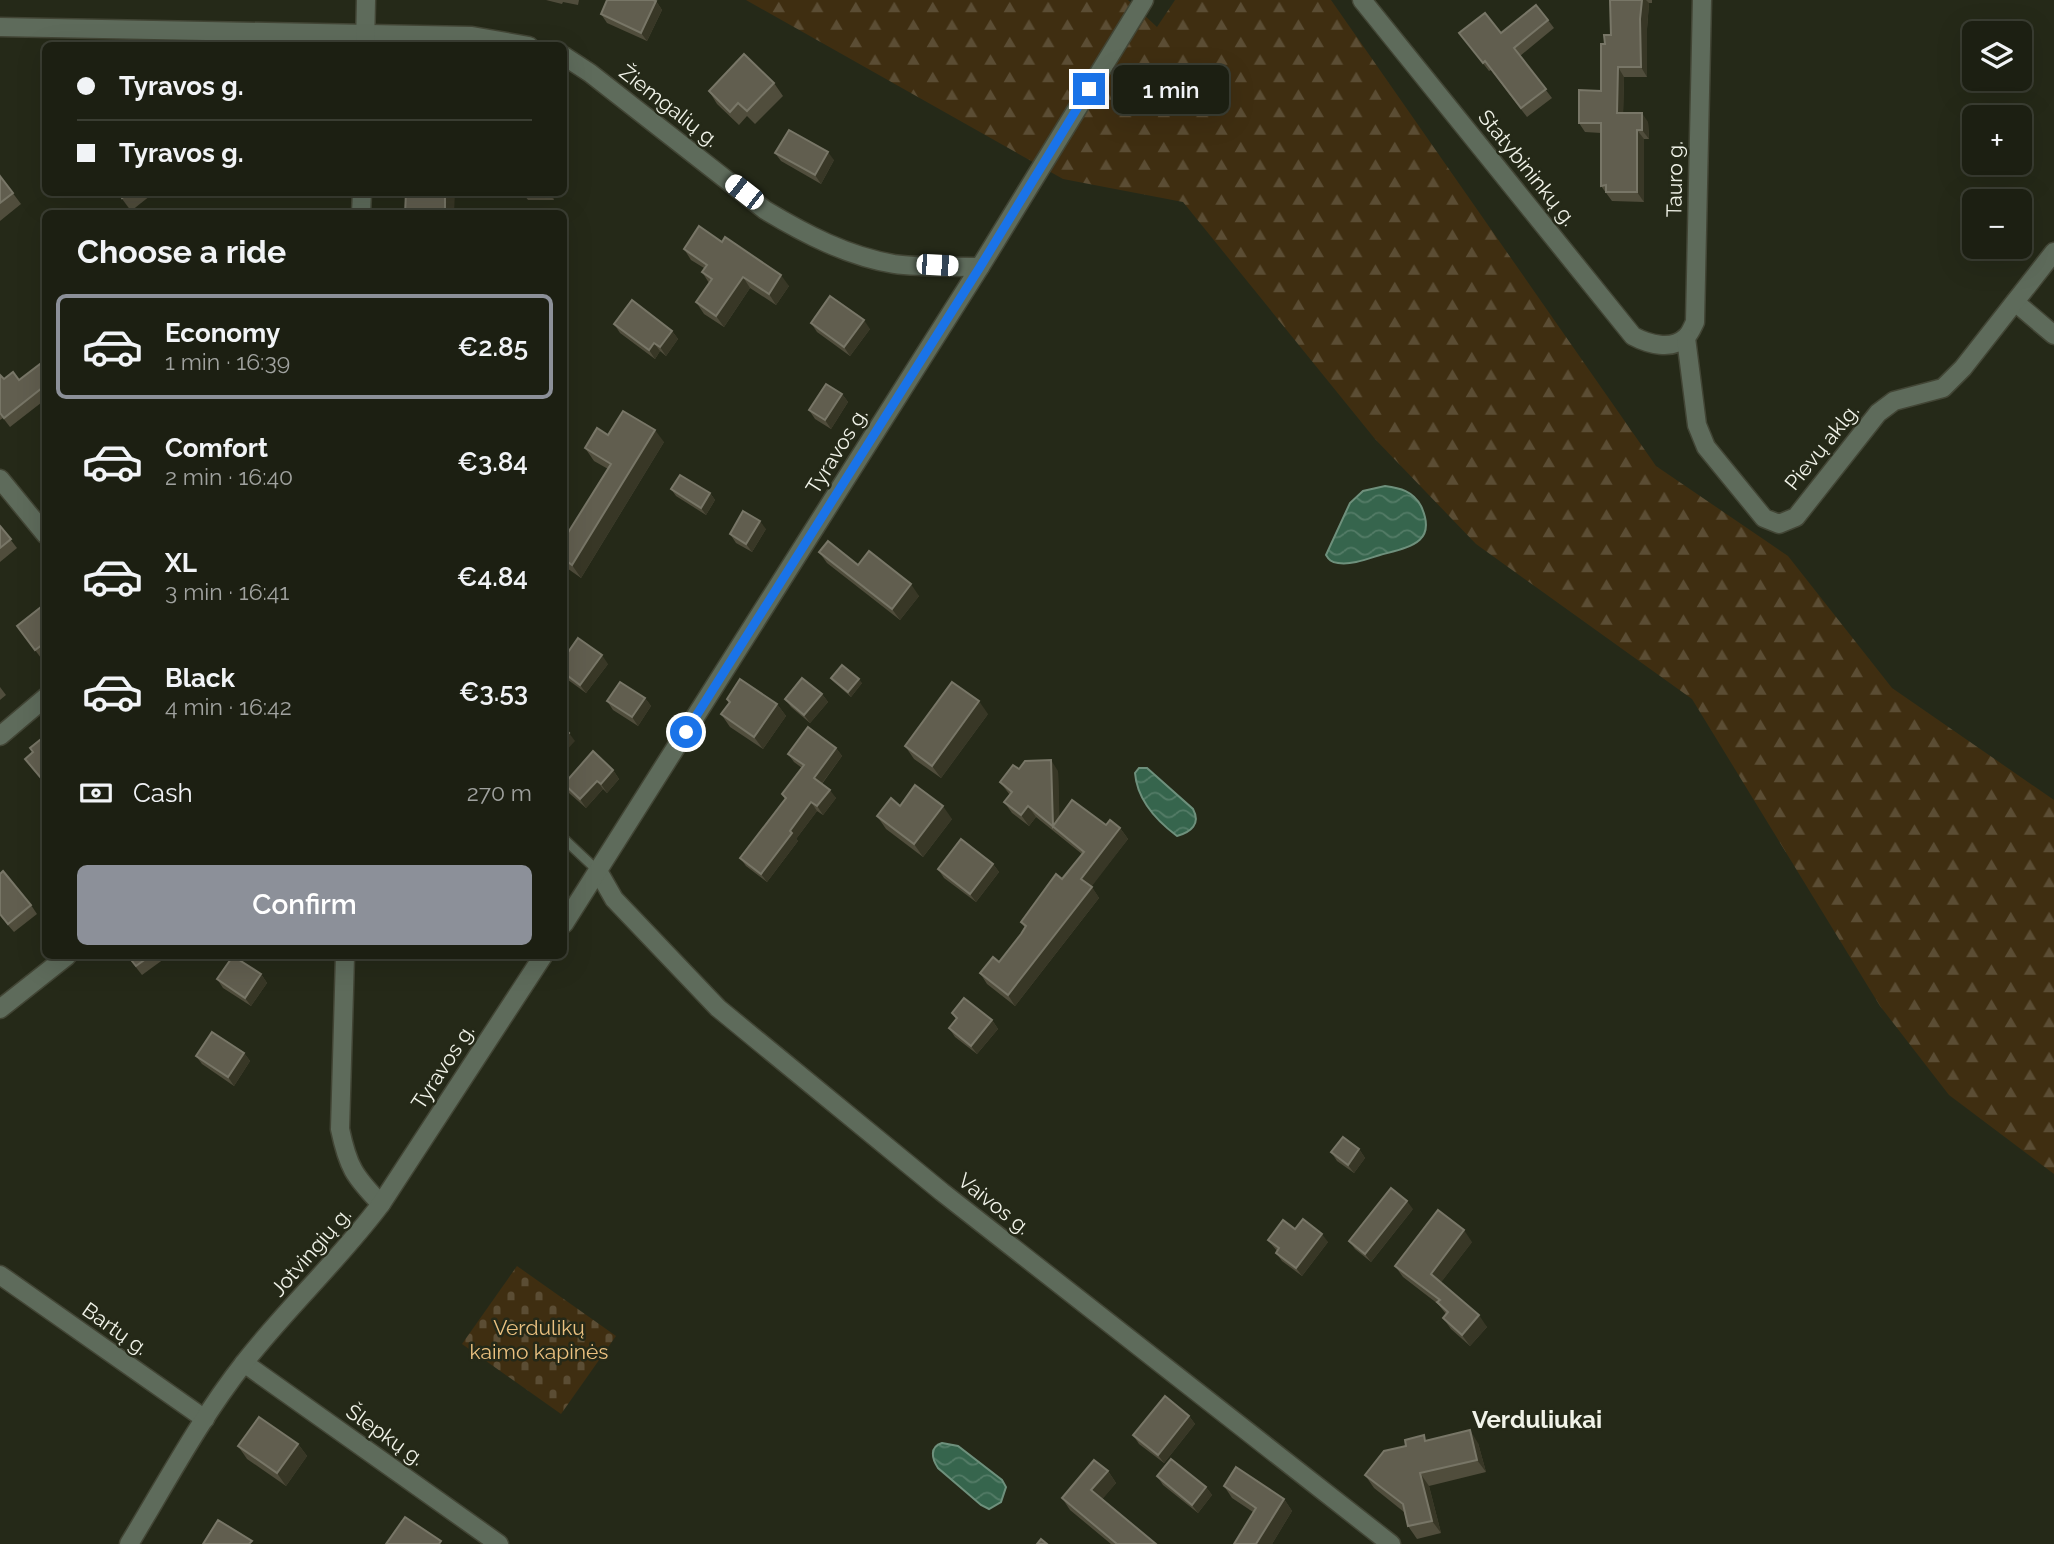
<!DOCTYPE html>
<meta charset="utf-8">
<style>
:root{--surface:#1c1f12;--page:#292c20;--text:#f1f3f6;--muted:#a0a29f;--line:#3a3d32;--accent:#8c9099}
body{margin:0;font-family:Raleway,sans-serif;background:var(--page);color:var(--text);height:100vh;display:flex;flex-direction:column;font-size:26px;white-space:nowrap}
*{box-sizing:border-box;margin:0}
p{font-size:23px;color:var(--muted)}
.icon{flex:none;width:38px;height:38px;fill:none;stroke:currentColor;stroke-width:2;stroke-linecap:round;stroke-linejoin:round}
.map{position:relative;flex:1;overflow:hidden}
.drawer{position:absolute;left:42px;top:210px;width:525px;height:749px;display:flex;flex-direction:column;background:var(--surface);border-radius:10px;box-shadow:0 7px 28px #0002,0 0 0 2px var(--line)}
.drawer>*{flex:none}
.hud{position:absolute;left:42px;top:42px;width:525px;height:154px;border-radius:10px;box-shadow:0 7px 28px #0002,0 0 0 2px var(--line);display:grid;align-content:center;height:154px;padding:0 35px;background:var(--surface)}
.controls{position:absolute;left:1962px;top:21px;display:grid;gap:14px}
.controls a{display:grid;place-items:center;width:70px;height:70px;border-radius:10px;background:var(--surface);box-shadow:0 7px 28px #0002,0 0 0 2px var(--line);font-size:35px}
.end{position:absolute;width:32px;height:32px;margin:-16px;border:9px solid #1a73e8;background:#fff;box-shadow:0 0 0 4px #fff}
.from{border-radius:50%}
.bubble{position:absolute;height:49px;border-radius:10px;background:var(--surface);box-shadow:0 7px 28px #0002,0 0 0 2px var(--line);font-size:23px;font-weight:600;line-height:49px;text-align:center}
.car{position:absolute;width:21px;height:42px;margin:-21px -10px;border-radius:9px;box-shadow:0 0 5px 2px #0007;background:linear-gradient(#fff 24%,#345 0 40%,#fff 0 76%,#345 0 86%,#fff 0)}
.hud b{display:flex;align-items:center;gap:24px;height:66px;font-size:26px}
.hud b+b{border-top:2px solid var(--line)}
.hud i{width:18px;height:18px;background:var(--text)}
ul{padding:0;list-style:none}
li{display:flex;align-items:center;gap:21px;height:105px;margin:0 14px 10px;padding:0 21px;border:4px solid transparent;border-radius:10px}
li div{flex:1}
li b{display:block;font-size:26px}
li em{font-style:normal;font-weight:600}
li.active{border-color:var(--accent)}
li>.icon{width:63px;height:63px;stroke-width:1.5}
h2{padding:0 35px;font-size:32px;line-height:84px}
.pay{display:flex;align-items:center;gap:18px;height:77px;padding:0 35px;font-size:26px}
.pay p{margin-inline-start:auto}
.button{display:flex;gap:14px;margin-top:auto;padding:14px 35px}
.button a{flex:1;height:80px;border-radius:10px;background:var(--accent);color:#fff;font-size:28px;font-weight:600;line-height:80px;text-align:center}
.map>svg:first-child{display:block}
</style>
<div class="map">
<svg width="2054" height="1544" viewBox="0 0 2054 1544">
<defs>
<pattern id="forest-firs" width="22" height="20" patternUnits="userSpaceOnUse" patternTransform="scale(1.75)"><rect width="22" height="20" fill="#3f2e11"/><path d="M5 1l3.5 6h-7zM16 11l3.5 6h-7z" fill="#5b4d34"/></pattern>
<pattern id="cemetery-stones" width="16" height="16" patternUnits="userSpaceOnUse" patternTransform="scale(1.75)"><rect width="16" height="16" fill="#3f2e11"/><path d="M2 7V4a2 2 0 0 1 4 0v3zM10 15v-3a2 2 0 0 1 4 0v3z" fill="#5b4d34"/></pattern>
<pattern id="water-waves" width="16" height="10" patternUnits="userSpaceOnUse" patternTransform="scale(1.75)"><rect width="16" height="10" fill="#36654d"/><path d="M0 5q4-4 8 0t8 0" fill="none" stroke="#547c67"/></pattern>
</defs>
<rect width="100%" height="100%" fill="#252918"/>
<!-- forest -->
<path fill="url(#forest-firs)" d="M746,0H1128L1157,27L1175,0H1331L1656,466L1788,556L1892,688L2054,800V1174L1949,1095L1880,1006L1692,699L1476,544L1375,439L1183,202L1063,179Z"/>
<!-- cemetery -->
<path fill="url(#cemetery-stones)" d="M517,1266L616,1336L561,1414L462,1344Z"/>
<!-- water -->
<g fill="url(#water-waves)" stroke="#6e907c" stroke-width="2">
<path d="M1385,486C1400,488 1413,491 1421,506C1438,543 1409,547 1380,555C1367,559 1352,565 1338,563C1331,562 1329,560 1326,555L1350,503L1363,491Z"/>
<path d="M1139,768H1147L1193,809C1201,824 1191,832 1177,836C1157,821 1137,799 1135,773Z"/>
<path d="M942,1443L958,1446L1002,1480L1006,1487L1001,1502L989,1509L981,1505L938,1468C932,1459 929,1447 942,1443Z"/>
</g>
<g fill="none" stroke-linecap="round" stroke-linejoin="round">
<defs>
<path id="service" d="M564,839L598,871"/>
<g id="minor">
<path d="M1362,0L1633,336C1648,344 1672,351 1686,337C1690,334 1693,326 1695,322L1702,0"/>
<path d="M0,27L472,36L529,46"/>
<path d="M365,46L366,0"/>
<path d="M564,56L590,73L765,210C805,234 847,256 894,264C921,268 952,266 980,267"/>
<path d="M361,214L362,192"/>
<path d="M2015,302L2054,335"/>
<path d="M1686,338L1697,425L1706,447L1764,518L1779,524L1796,517L1878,413L1894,401L1943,388L1963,368L2054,252"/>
<path d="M0,479L46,535"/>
<path d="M0,736L46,697"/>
<path d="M598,871L614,899L718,1008L942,1192L1391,1544"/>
<path d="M564,924L980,267L1144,0"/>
<path d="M345,956L340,1129C348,1167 354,1176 381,1204"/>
<path d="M0,1009L67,956"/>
<path d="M0,1275L205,1419"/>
<path d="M244,1363L499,1544"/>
<path d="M129,1544C166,1483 200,1419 244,1363C287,1308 339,1260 381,1204L543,956"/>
</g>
</defs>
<!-- service casing -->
<use href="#service" stroke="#424535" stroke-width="12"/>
<!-- minor casing -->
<use href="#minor" stroke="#424535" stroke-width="21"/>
<!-- service -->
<use href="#service" stroke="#5e6b5b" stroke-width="9"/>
<!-- minor -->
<use href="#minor" stroke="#5e6b5b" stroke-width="18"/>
</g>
<!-- wall -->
<g fill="#504d3c">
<path d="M546,0H579L578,5L563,2L562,4Z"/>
<path d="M1610,0H1652V3H1649L1647,29V77H1624L1623,113L1648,122L1649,139H1644V202L1612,201L1601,186V133L1585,132L1579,123L1601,91L1605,44L1611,35Z"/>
<path d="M656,1L662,10L647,41L607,23L601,14Z"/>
<path d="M1548,20L1554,28L1520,56L1552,98L1527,117L1491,70L1489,71L1459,33H1501Z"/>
<path d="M774,83L783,96L755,124L747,116L739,125L717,104L709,91Z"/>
<path d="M775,153L834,160L821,184L781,161Z"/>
<path d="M0,176L21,204L0,221Z"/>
<path d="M117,192H155L131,211Z"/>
<path d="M522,192H554V200H528Z"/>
<path d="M684,249L789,286L776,305L750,288L724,327L704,314L696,302L709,283L702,272L704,268L691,260Z"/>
<path d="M811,323L870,329L850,356L817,332Z"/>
<path d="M614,324L672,331L678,339L666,356L660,351L655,359L620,333Z"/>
<path d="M46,364V399L10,427L3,418L0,420V375L4,379L19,380Z"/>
<path d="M842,394L848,402L831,429L815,419L809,410Z"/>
<path d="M608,435L664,442L581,578L564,566V539L608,469L594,461L585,448Z"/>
<path d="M671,489L710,493L715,500L706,515L676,496Z"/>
<path d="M0,526L17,548L0,562Z"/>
<path d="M766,529L752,552L736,543L730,534Z"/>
<path d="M819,552L858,565L919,596L900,620L827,563Z"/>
<path d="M46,603V655L41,658L17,626Z"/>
<path d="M608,664L586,693L564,677V673Z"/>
<path d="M831,678L862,683L851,697L834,682Z"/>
<path d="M0,687L6,695L0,700Z"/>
<path d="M822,694L828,702L810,723L791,707L785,699Z"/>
<path d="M645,698L651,706L638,726L613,710L607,701Z"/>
<path d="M727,699L777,704L786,716L763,749L730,727L721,714L729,703Z"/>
<path d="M988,714L941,778L914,759L905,746Z"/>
<path d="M836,748L842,756L822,784L836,798L823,815L817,811L796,839L798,841L767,882L746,866L740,858L785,799L782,794L802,768L794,762L788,754Z"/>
<path d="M1019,769L1058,771L1059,817L1120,828L1128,839L1091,886L1099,898L1015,1006L987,984L980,973L999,962L1025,928L1021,922L1062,879L1082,854L1036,817L1029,826L1012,813L1004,802L1010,795L1000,782Z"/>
<path d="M613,770L619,779L607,793L603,789L586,808L569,793L564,785Z"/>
<path d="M900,806L952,819L923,857L886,829L877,816Z"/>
<path d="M993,864L999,872L976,902L944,878L938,869Z"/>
<path d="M0,874L31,905L37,914L14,932L0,916Z"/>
<path d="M127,956H168L142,975Z"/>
<path d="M261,974L267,983L251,1006L223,988L217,979Z"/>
<path d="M952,1013L992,1020L998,1029L977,1054L955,1037L949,1028L956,1019Z"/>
<path d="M244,1053L250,1061L234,1086L202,1064L196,1056Z"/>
<path d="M1359,1149L1365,1158L1354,1173L1337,1161L1331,1152Z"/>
<path d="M1413,1209L1371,1262L1355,1249L1349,1241Z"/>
<path d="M1295,1229L1328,1242L1302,1276L1282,1261L1276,1253L1277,1251L1268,1240Z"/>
<path d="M1472,1242L1441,1282L1487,1327L1470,1346L1451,1329L1443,1318L1446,1314L1438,1304L1403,1277L1395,1266Z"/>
<path d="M1189,1416L1195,1424L1164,1463L1139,1444L1133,1435Z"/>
<path d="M1427,1440L1478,1443L1486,1472L1429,1486L1441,1533L1417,1539L1408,1526L1404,1512L1374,1488L1365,1475Z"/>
<path d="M298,1444L307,1456L286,1486L247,1459L238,1446Z"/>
<path d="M1108,1471L1116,1483L1102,1499L1156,1544H1111L1070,1510L1062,1498Z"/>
<path d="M1157,1476L1206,1487L1212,1495L1198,1513L1163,1485Z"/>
<path d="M1224,1486L1284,1499L1292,1511L1272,1544H1234L1253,1512L1232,1498Z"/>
</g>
<!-- shaded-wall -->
<g fill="#383726">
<path d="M1642,0H1646L1649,3L1647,29V77L1641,67L1640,19Z"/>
<path d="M656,1L662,10L647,41L641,33Z"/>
<path d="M1618,67L1624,77L1623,122L1617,113Z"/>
<path d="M1642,113L1648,122L1649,139L1642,130Z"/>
<path d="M1637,130L1644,139V202L1637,192Z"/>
<path d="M828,152L834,160L821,184L815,175Z"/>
<path d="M445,192H455L454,214H445Z"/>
<path d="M548,192H554V200Z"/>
<path d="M781,275L789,286L776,305L769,294Z"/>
<path d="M743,277L750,288L724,327L716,316Z"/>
<path d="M864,320L870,329L850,356L844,347Z"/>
<path d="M672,331L678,339L666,356L660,347Z"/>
<path d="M654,343L660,351L655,359L649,350Z"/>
<path d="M842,394L848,402L831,429L825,420Z"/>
<path d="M655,430L664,442L581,578L572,565Z"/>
<path d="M710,493L715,500L706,515L701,508Z"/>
<path d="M760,521L766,529L752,552L746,544Z"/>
<path d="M911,584L919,596L900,620L892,609Z"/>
<path d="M602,655L608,664L586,693L580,685Z"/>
<path d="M859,679L862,683L851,697L848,692Z"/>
<path d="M822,694L828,702L810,723L804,715Z"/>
<path d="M645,698L651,706L638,726L632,717Z"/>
<path d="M979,701L988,714L941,778L932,766Z"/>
<path d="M777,704L786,716L763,749L754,737Z"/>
<path d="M569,733L575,741L564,753V738Z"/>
<path d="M836,748L842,756L820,786L814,778Z"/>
<path d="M1051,760L1058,771L1060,832L1053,826Z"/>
<path d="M613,770L619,779L607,793L601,784Z"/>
<path d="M597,781L603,789L586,808L580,799Z"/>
<path d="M830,790L836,798L823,815L817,806Z"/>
<path d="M811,802L817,811L796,839L798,841L767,882L761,874L790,831Z"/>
<path d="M943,806L952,819L923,857L914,844Z"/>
<path d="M1028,806L1036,817L1029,826L1021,815Z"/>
<path d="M1120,828L1128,839L1089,890L1081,879Z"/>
<path d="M993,864L999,872L976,902L970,894Z"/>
<path d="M1092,887L1099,898L1015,1006L1008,995Z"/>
<path d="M261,974L267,983L251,1006L245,998Z"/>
<path d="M992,1020L998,1029L977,1054L971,1046Z"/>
<path d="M244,1053L250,1061L234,1086L228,1077Z"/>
<path d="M1359,1149L1365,1158L1354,1173L1348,1165Z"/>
<path d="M1407,1201L1413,1209L1371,1262L1365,1254Z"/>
<path d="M1464,1230L1472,1242L1439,1285L1431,1274Z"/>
<path d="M1322,1234L1328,1242L1302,1276L1296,1268Z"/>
<path d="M1479,1315L1487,1327L1470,1346L1462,1335Z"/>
<path d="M1189,1416L1195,1424L1164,1463L1158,1455Z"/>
<path d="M1470,1430L1478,1443L1486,1472L1477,1460Z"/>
<path d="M298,1444L307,1456L286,1486L277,1473Z"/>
<path d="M1108,1471L1116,1483L1100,1502L1091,1490Z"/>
<path d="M1420,1473L1429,1486L1441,1533L1432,1521Z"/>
<path d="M1206,1487L1212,1495L1198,1513L1192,1505Z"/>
<path d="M1284,1499L1292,1511L1272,1544H1256Z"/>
</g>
<!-- building -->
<g fill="#615e4f" stroke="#787667" stroke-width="2">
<path d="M607,0H653L656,1L641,33L601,14Z"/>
<path d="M1610,0H1642L1640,19L1641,67H1618L1617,113H1642V130H1637V192H1606V185L1601,186V123H1579V90L1601,91V44H1605L1604,35H1611Z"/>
<path d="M1536,5L1548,20L1514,48L1546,89L1521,108L1485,61L1483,63L1459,33L1485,13L1501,33Z"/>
<path d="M744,54L774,83L747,111L738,103L730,112L709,91Z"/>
<path d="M789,130L828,152L815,175L775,153Z"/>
<path d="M0,176L13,193L0,203Z"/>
<path d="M118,192H130L122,198Z"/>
<path d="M406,192H445V214H405Z"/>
<path d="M699,226L722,242L725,237L781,275L769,294L743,277L716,316L696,302L712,279L702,272L707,265L684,249Z"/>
<path d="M830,296L864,320L844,347L811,323Z"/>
<path d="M632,300L672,331L660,347L654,343L649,350L614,324Z"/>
<path d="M44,361L46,364V390L44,391L42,388L4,418L0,413V375L4,379L13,372L19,380Z"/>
<path d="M826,384L842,394L825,420L809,410Z"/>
<path d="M623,411L655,430L572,565L564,559V539L611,464L585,448L597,428L608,435Z"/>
<path d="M680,475L710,493L701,508L671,489Z"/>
<path d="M743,511L760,521L746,544L730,534Z"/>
<path d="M0,526L11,539L0,548Z"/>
<path d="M828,541L858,565L869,551L911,584L892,609L819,552Z"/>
<path d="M46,603V642L35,650L17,626Z"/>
<path d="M578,638L602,655L580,685L564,673V658Z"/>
<path d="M842,665L859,679L848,692L831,678Z"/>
<path d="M802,678L822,694L804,715L785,699Z"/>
<path d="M740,679L777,704L754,737L721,714L730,702L727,699Z"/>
<path d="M620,682L645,698L632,717L607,701Z"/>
<path d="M952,682L979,701L932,766L905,746Z"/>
<path d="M808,727L836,748L814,778L830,790L817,806L811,802L790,831L792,833L761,874L740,858L786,798L782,794L804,765L788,754Z"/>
<path d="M564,728L569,733L564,738Z"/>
<path d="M46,735V784L25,759L33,752L30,748Z"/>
<path d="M593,751L613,770L601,784L597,781L580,799L564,784Z"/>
<path d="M1051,760L1053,826L1072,800L1106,825L1110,820L1120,828L1081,879L1092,887L1008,995L980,973L993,957L999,962L1021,934L1026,926L1021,922L1056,874L1062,879L1084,852L1028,806L1021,815L1004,802L1012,792L1000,782L1013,765L1019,769L1025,761Z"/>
<path d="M915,785L943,806L914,844L877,816L891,798L900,806Z"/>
<path d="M961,839L993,864L970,894L938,869Z"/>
<path d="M3,871L31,905L8,924L0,914V874Z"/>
<path d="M128,956H150L136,966Z"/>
<path d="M233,956L261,974L245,998L217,979Z"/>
<path d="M964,998L992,1020L971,1046L949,1028L957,1018L952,1013Z"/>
<path d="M212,1032L244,1053L228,1077L196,1056Z"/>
<path d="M1343,1137L1359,1149L1348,1165L1331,1152Z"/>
<path d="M1391,1188L1407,1201L1365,1254L1349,1241Z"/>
<path d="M1438,1210L1464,1230L1431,1274L1479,1315L1462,1335L1443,1318L1448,1312L1437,1302L1440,1300L1395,1266Z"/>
<path d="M1303,1219L1322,1234L1296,1268L1276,1253L1279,1248L1268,1240L1283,1220L1295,1229Z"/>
<path d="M1165,1396L1189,1416L1158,1455L1133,1435Z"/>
<path d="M259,1417L298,1444L277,1473L238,1446Z"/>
<path d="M1470,1430L1477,1460L1420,1473L1432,1521L1408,1526L1403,1504L1365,1475L1384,1451L1406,1446L1405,1440L1424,1435L1425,1441Z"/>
<path d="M1171,1459L1206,1487L1192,1505L1157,1476Z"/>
<path d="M1094,1460L1108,1471L1091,1490L1156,1544H1117L1062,1498Z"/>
<path d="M1236,1467L1284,1499L1256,1544H1234L1256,1508L1224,1486Z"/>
<path d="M405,1517L441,1541L439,1544H386Z"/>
<path d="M218,1520L252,1541L249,1544H203Z"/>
<path d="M1041,1539L1047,1544H1037Z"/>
</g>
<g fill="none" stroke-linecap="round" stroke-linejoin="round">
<!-- route -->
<path stroke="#1a73e8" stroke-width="9" d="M686,732L980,267L1089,89"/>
</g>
<g text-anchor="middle" stroke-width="5" stroke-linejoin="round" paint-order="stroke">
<!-- street labels -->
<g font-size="21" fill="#f1f3e9" stroke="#252918">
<text transform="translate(669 106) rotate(38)" y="7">Žiemgalių g.</text>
<text transform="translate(1527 168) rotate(51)" y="7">Statybininkų g.</text>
<text transform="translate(1675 179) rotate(-89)" y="7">Tauro g.</text>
<text transform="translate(1822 447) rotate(-51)" y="7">Pievų aklg.</text>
<text transform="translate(837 451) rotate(-58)" y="7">Tyravos g.</text>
<text transform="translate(443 1067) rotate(-57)" y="7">Tyravos g.</text>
<text transform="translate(994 1204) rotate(38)" y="7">Vaivos g.</text>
<text transform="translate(311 1252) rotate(-49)" y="7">Jotvingių g.</text>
<text transform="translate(115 1329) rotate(35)" y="7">Bartų g.</text>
<text transform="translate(385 1435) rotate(35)" y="7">Šlepkų g.</text>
</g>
<!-- park labels -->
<g font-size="21" fill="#ebc180" stroke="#252918">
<text x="539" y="1335">Verdulikų<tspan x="539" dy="24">kaimo kapinės</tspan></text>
</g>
<!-- quarter labels -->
<g font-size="24" font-weight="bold" fill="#f1f3e9" stroke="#252918">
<text x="1537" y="1428">Verduliukai</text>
</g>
</g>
</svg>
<div class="controls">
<a><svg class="icon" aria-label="layers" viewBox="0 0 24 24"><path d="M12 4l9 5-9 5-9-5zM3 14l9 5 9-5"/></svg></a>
<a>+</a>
<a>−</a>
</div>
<i class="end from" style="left:686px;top:732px"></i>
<i class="end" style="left:1089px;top:89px"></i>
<div class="bubble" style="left:1113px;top:65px;width:116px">1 min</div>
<i class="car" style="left:744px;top:192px;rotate:308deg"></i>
<i class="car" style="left:937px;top:265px;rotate:93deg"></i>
<div class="hud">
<b><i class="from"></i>Tyravos g.</b>
<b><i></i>Tyravos g.</b>
</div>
<section class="drawer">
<h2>Choose a ride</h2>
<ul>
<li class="active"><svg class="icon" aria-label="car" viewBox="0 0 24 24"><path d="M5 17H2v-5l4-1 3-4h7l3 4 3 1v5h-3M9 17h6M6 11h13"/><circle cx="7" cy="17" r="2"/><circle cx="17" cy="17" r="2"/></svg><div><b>Economy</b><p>1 min · 16:39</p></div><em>€2.85</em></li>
<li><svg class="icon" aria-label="car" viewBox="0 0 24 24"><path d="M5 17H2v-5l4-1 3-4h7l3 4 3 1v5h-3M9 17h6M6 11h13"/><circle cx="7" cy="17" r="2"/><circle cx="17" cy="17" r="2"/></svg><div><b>Comfort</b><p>2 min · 16:40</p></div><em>€3.84</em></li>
<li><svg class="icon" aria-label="car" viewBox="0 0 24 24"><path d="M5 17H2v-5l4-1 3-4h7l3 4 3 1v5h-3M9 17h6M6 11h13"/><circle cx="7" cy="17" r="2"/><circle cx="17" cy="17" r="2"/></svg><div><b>XL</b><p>3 min · 16:41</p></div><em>€4.84</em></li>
<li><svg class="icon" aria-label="car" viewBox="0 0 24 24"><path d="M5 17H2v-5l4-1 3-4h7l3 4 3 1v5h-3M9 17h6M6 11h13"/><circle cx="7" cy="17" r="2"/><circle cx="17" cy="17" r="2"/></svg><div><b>Black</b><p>4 min · 16:42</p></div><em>€3.53</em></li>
</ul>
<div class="pay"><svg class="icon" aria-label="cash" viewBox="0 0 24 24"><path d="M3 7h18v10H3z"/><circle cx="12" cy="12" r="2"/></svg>Cash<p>270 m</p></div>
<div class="button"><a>Confirm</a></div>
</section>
</div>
